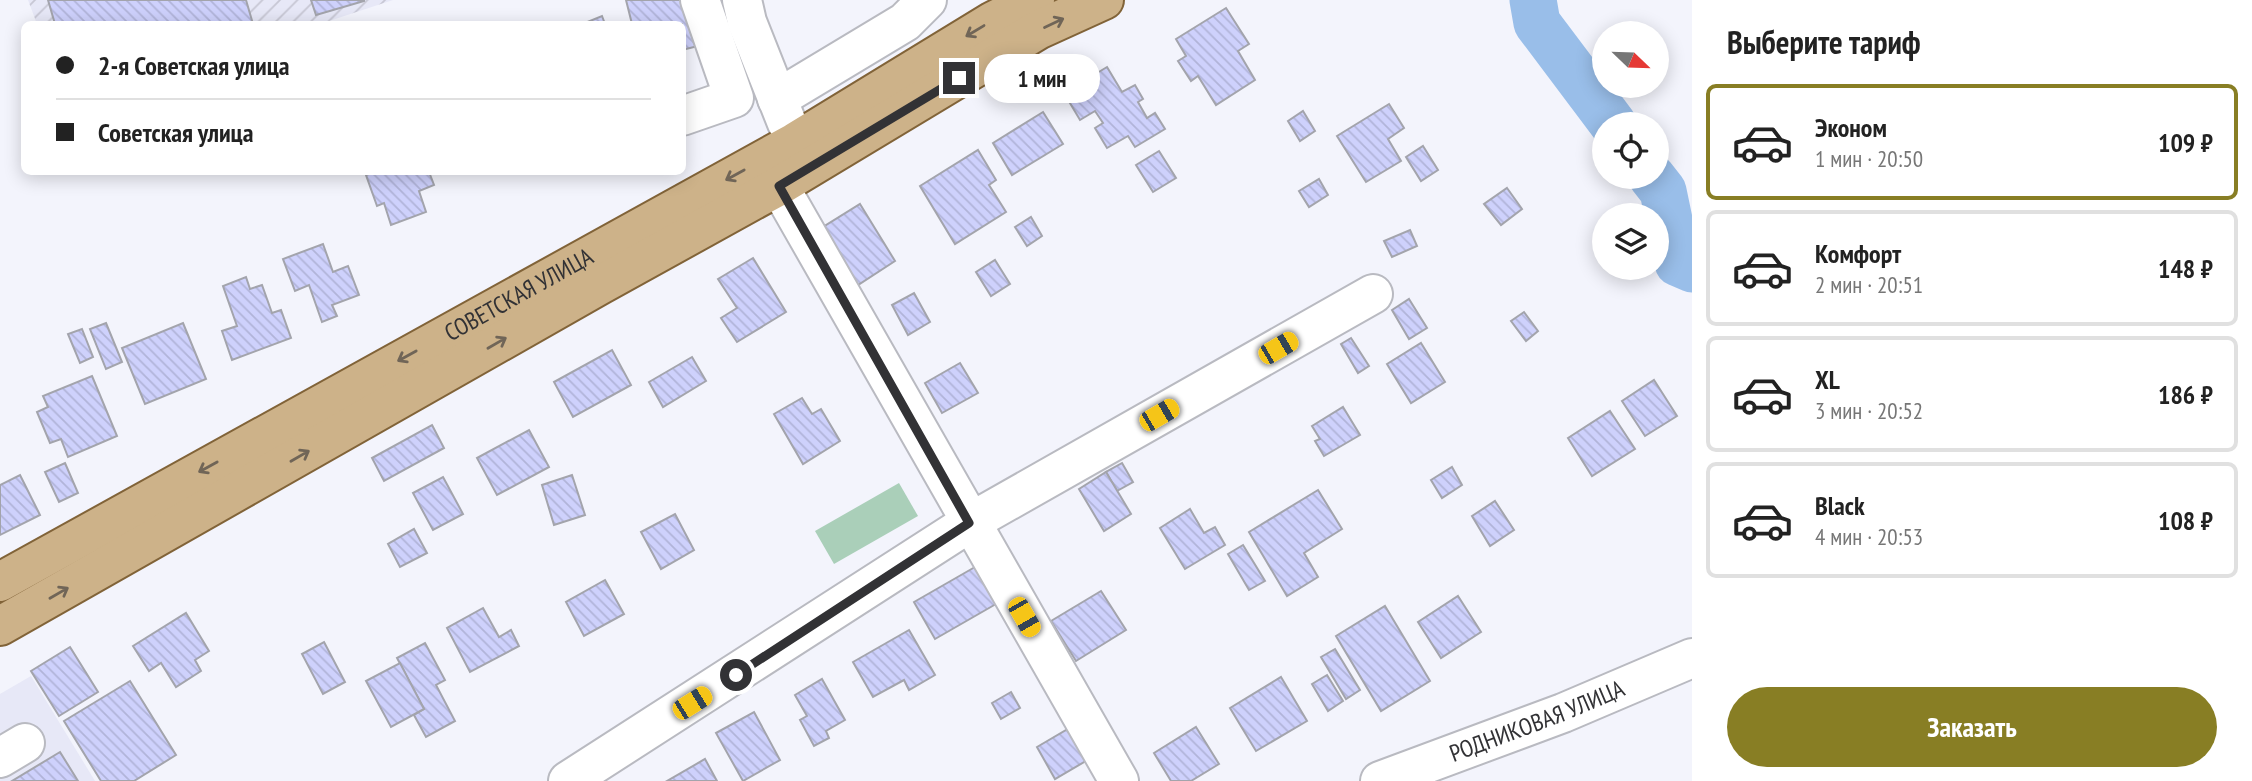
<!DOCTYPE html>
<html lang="ru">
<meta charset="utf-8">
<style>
:root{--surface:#fff;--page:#f6f6f6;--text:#222;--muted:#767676;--line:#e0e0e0;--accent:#887e24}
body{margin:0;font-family:"PT Sans Narrow",sans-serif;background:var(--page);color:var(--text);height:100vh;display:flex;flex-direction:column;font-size:26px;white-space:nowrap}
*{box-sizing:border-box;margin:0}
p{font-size:23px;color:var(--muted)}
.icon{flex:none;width:38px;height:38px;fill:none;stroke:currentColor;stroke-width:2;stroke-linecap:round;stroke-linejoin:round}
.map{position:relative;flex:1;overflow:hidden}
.panel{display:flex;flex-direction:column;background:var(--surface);width:560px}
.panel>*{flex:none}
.top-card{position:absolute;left:21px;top:21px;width:665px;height:154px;border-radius:10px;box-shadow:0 4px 18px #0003;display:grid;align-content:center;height:154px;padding:0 35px;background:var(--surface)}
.needle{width:46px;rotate:113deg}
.buttons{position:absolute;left:1592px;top:21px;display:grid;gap:14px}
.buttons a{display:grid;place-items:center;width:77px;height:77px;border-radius:50%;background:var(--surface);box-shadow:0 4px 18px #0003;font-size:35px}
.end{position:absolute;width:32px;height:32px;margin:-16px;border:9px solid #323235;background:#fff;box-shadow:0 0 0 4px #fff}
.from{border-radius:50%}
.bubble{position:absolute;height:49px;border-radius:24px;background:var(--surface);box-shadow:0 4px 18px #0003;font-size:23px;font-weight:600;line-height:49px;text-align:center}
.car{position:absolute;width:21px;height:42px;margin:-21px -10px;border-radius:9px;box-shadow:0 0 5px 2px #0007;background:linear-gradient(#f5c518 24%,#345 0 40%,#f5c518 0 76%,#345 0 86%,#f5c518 0)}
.top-card b{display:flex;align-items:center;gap:24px;height:66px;font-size:26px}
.top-card b+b{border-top:2px solid var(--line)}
.top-card i{width:18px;height:18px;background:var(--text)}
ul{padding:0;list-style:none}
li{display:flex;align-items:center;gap:21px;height:116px;margin:0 14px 10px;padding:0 21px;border:4px solid var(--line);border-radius:10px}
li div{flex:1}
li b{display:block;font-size:26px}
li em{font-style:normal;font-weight:600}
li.active{border-color:var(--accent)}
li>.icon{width:63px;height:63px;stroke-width:1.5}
h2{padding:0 35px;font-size:32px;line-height:84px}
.action{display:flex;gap:14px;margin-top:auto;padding:14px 35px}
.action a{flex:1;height:80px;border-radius:42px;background:var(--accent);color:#fff;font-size:28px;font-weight:600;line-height:80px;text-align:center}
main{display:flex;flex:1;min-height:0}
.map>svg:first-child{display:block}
</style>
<main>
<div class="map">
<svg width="1692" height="781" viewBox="0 0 1692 781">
<defs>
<pattern id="industrial-furrows" width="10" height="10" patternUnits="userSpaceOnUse" patternTransform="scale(1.75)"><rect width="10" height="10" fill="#e7e8f7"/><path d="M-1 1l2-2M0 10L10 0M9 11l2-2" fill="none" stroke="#c7c7d4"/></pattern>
<pattern id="building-back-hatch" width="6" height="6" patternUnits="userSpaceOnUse" patternTransform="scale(1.75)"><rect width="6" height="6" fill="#ced1fc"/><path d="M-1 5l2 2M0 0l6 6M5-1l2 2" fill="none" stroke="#b1b4d9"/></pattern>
</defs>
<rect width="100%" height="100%" fill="#f3f4fc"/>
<!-- built -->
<path fill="#e7e8f7" d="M31,676L95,781H0V694Z"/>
<!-- industrial -->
<path fill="url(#industrial-furrows)" d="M28,0H393L320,24H37Z"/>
<!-- park -->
<path fill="#aacfb9" d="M899,483L918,516L834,564L815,531Z"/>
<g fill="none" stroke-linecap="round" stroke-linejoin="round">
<!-- river -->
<g stroke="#99bee9" stroke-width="47">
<path d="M1533,0L1537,23L1613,124"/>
<path d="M1652,177L1663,191L1678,263L1692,269"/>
</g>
</g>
<!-- building -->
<g fill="url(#building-back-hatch)" stroke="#a3a4ac" stroke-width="2">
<path d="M48,0H246L253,24H55Z"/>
<path d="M311,0H364V1L316,15Z"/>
<path d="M626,0H690L698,46L682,50V24H632Z"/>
<path d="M1226,8L1249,44L1238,51L1255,80L1216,105L1198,76L1191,81L1178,61L1186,56L1176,39Z"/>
<path d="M602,16L605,24H585V23Z"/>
<path d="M1107,67L1122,92L1135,85L1143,99L1138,102L1147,118L1155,113L1165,129L1135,147L1128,136L1107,148L1095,128L1103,123L1095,111L1080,120L1064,93Z"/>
<path d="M1389,104L1404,128L1388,139L1401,161L1366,182L1337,136Z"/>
<path d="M1303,111L1315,131L1300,141L1288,121Z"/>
<path d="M1043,112L1063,144L1012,175L993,143Z"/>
<path d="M1423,146L1438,170L1421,181L1406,157Z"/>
<path d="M978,150L996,180L989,185L1006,212L955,244L920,186Z"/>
<path d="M1159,151L1176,178L1153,192L1136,165Z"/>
<path d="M374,172H429L434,185L419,191L426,212L391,225L384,203L377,206L366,175Z"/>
<path d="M1319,179L1328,195L1309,207L1299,191Z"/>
<path d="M1507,188L1522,209L1501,225L1484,204Z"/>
<path d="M860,204L895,261L858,285L839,255L815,232Z"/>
<path d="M1031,217L1042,236L1027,246L1015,227Z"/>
<path d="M1410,230L1417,246L1392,257L1384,241Z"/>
<path d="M323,244L333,272L348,266L359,295L332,305L337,316L322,322L309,285L295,291L283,259Z"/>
<path d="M753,258L786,312L737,342L721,318L737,308L718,279Z"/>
<path d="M995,260L1010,284L991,296L976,272Z"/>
<path d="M246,277L250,289L262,285L272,313L281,310L291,338L232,360L222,331L237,326L223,286Z"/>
<path d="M914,293L930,322L908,335L892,305Z"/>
<path d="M1409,299L1427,328L1409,339L1392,310Z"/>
<path d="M1524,312L1538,331L1526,341L1511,321Z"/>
<path d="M106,323L122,362L106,369L90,329Z"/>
<path d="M183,323L206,379L145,404L122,348Z"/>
<path d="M82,329L93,357L80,363L68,334Z"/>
<path d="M1351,338L1369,366L1358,373L1341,344Z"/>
<path d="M1421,343L1445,382L1411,403L1387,364Z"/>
<path d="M612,350L631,385L573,417L554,382Z"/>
<path d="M692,357L706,381L663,407L649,382Z"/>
<path d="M960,363L978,393L942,413L925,383Z"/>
<path d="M92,376L117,436L68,457L61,439L50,443L37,412L48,407L43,396Z"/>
<path d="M1654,380L1677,416L1645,436L1622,401Z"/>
<path d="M802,398L812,414L821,409L840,441L803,464L774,414Z"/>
<path d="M1343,407L1360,435L1324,456L1315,441L1320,439L1312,426Z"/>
<path d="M1610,411L1635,449L1592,476L1568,438Z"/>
<path d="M432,425L444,448L384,481L372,458Z"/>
<path d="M529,430L549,467L497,495L477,458Z"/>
<path d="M65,463L78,493L59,502L45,472Z"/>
<path d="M1122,463L1133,482L1117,491L1106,472Z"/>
<path d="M1452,467L1462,485L1442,498L1431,480Z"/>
<path d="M1106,472L1131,514L1104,531L1079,489Z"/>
<path d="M20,475L40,515L0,535V485Z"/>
<path d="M572,475L585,515L554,525L542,485Z"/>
<path d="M443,477L463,514L433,530L413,493Z"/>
<path d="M1318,490L1342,529L1304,553L1318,577L1287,596L1249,532Z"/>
<path d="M1495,501L1514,530L1490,546L1472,516Z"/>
<path d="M1190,509L1204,533L1215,527L1225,545L1185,569L1160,528Z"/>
<path d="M675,514L694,550L661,569L641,532Z"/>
<path d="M414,529L427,553L400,567L388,544Z"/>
<path d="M1243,545L1265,581L1249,590L1228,554Z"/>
<path d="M975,567L996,604L935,639L914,602Z"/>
<path d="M605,580L624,614L584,636L566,602Z"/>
<path d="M1101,591L1126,630L1076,661L1051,621Z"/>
<path d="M1458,596L1481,632L1441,658L1418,622Z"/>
<path d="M1385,606L1430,681L1381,711L1336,636Z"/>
<path d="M483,608L499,637L511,630L519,646L470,672L447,628Z"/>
<path d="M186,613L209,651L195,660L201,671L176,687L161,663L149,671L133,646Z"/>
<path d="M909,630L935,675L909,690L904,680L873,697L853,662Z"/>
<path d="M324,642L345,682L323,694L302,654Z"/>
<path d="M425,643L445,680L436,685L455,721L426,737L414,715L424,709L397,658Z"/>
<path d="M70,647L98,692L59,716L31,671Z"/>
<path d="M1335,649L1360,690L1346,699L1321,657Z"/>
<path d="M400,663L424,709L391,727L366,681Z"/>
<path d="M1327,675L1343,701L1328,711L1312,684Z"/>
<path d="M1281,677L1307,721L1256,751L1230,708Z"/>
<path d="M822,679L845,720L826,731L829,738L814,746L800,720L807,716L795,695Z"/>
<path d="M130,681L176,755L134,781H101L64,721Z"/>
<path d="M1011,692L1020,708L1001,719L992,703Z"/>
<path d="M754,712L780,760L743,781L716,733Z"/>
<path d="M1073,726L1091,758L1055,779L1037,747Z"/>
<path d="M1196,727L1219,764L1191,781H1171L1154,753Z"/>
<path d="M60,752L78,781H12Z"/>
<path d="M705,759L717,781H667Z"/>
</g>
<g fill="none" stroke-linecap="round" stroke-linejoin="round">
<defs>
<g id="minor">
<path d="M742,0L747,22L787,123"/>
<path d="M777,99L905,22L927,0"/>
<path d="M682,116L734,98L700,0"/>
<path d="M779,186L1119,781"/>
<path d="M0,758L25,743"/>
<path d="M568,781L969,523L1373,294"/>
<path id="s1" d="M1380,781L1563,713L1692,658"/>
</g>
<g id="major">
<path id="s2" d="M0,582L795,142L993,21L1035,0"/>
<path d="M0,626L600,285L779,186L1038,30L1104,0"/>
</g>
</defs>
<!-- minor casing -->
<use href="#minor" stroke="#b9bac1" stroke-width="42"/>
<!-- major casing -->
<use href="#major" stroke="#816338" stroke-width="42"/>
<!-- minor -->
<use href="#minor" stroke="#fff" stroke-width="38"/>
<!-- major -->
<use href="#major" stroke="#cdb289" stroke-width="38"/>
</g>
<!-- one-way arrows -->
<defs><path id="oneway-shaft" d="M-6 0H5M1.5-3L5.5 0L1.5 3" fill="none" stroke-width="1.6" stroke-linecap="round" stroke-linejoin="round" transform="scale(1.75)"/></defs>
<g stroke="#706557">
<use href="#oneway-shaft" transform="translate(1054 23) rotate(-25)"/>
<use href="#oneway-shaft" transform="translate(975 31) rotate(149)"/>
<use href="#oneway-shaft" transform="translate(735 175) rotate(151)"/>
<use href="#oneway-shaft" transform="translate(497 343) rotate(-30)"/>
<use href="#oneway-shaft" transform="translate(407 356) rotate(151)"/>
<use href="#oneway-shaft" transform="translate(300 456) rotate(-30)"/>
<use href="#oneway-shaft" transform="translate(208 467) rotate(151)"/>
<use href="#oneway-shaft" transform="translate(59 593) rotate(-30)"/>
</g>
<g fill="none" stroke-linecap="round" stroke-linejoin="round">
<!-- route -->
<path stroke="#323235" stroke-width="9" d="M736,675L969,523L779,186L959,78"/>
</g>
<g text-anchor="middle" stroke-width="6" stroke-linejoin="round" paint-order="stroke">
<!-- street labels -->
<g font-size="24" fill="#323235" stroke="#fff">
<text dy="8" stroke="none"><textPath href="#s2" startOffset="593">СОВЕТСКАЯ УЛИЦА</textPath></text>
<text dy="8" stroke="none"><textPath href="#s1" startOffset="168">РОДНИКОВАЯ УЛИЦА</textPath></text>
</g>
</g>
</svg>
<div class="buttons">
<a><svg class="needle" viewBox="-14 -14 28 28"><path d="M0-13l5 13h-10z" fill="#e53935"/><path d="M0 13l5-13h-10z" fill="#767676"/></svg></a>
<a><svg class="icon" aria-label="locate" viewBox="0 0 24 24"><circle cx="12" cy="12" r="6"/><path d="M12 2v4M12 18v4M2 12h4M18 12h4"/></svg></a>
<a><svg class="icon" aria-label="layers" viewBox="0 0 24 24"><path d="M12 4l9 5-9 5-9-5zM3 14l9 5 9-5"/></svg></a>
</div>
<i class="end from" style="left:736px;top:675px"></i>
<i class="end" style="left:959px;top:78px"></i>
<div class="bubble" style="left:984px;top:54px;width:116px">1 мин</div>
<i class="car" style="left:1278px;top:348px;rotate:60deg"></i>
<i class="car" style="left:1159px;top:415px;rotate:60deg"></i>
<i class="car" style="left:1024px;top:617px;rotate:150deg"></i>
<i class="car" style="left:692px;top:703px;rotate:58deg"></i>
<div class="top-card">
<b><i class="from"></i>2-я Советская улица</b>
<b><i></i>Советская улица</b>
</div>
</div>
<section class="panel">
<h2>Выберите тариф</h2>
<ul>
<li class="active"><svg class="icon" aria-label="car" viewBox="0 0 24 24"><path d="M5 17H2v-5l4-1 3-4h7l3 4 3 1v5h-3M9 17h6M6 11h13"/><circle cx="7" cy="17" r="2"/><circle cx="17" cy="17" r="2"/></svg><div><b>Эконом</b><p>1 мин · 20:50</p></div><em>109 ₽</em></li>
<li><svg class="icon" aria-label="car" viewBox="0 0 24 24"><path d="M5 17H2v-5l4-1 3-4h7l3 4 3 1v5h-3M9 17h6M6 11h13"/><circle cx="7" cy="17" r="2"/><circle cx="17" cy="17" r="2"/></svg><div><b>Комфорт</b><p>2 мин · 20:51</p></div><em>148 ₽</em></li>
<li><svg class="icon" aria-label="car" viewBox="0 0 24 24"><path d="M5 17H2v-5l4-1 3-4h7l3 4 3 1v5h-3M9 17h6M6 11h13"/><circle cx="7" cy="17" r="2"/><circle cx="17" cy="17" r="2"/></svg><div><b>XL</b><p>3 мин · 20:52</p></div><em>186 ₽</em></li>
<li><svg class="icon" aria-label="car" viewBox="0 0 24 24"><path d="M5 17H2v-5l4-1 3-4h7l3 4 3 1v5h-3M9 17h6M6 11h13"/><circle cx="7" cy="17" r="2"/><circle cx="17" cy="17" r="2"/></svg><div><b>Black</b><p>4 мин · 20:53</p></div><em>108 ₽</em></li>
</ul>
<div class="action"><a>Заказать</a></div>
</section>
</main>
